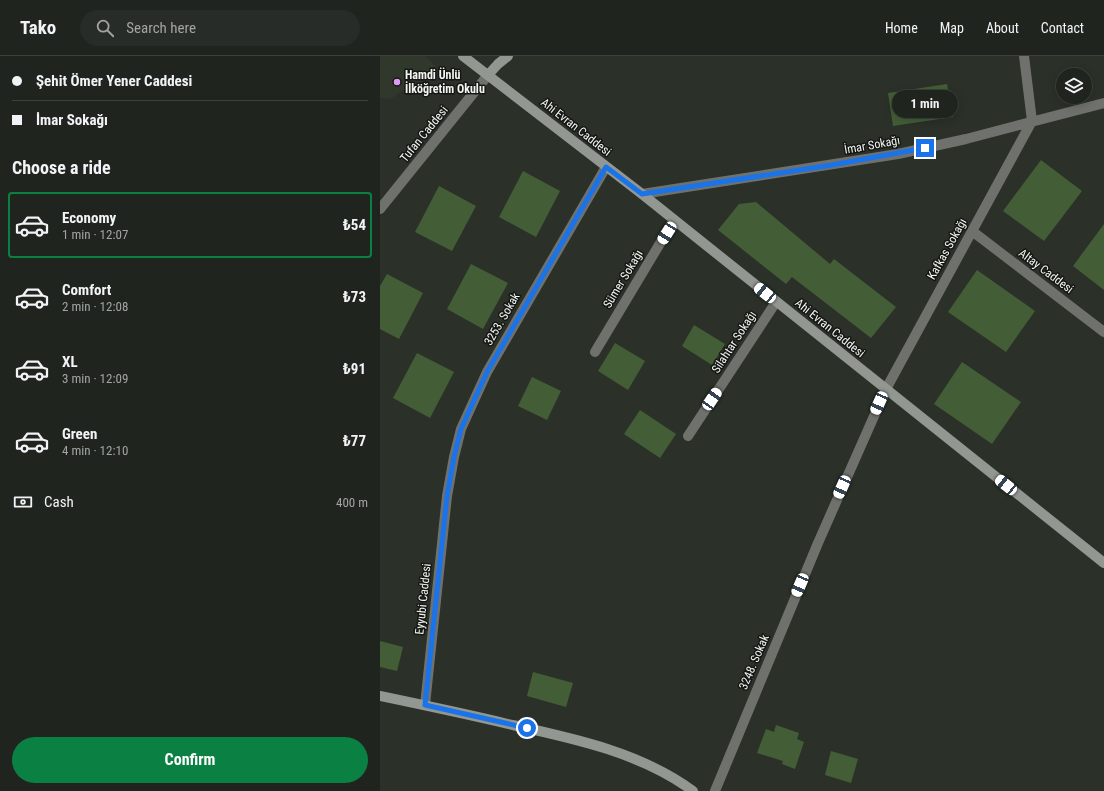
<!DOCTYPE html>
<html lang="en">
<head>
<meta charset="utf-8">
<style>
	:root { --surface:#20241f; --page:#282c28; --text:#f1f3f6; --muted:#a2a4a4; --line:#3d413d; --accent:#0b8043 }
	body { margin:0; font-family:"Roboto Condensed",sans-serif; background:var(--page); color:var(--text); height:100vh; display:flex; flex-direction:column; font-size:15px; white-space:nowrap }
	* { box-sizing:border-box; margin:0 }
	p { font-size:13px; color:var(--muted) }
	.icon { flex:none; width:22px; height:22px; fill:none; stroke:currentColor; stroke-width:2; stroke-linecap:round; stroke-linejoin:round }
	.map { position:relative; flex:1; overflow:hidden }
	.sheet { display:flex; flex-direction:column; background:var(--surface); width:380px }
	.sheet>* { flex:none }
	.guide { display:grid; align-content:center; height:88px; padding:0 12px; background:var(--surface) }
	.fabs { position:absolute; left:676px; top:12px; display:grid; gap:8px }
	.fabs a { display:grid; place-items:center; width:36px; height:36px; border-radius:50%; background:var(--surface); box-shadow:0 2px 10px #0003,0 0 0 1px var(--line); font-size:20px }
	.end { position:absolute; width:18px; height:18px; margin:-9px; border:5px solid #1a73e8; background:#fff; box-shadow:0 0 0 2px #fff }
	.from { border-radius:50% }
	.bubble { position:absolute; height:28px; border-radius:14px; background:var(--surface); box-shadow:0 2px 10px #0003,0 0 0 1px var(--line); font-size:13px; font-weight:700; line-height:28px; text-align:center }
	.car { position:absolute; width:12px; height:24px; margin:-12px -6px; border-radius:5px; box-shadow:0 0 3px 1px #0007; background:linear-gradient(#fff 24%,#345 0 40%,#fff 0 76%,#345 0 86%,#fff 0) }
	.guide b { display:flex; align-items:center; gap:14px; height:38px; font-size:15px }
	.guide b+b { border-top:1px solid var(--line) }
	.guide i { width:10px; height:10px; background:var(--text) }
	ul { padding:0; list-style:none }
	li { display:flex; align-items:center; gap:12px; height:66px; margin:0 8px 6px; padding:0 4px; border:2px solid transparent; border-radius:4px }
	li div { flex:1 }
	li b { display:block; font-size:15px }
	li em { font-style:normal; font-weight:700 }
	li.current { border-color:var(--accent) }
	li>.icon { width:36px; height:36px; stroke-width:1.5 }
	h2 { padding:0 12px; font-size:18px; line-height:48px }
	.pay { display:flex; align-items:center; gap:10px; height:44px; padding:0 12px; font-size:15px }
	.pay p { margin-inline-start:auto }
	.cta { display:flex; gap:8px; margin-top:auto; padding:8px 12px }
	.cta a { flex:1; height:46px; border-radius:24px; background:var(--accent); color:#fff; font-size:16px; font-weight:700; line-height:46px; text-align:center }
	header { display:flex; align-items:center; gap:24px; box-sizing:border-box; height:56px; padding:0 20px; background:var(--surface); border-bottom:1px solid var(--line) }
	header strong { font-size:19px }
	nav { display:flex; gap:22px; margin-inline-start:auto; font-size:14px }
	.search { width:280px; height:36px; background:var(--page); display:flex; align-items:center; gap:10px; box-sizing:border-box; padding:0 14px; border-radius:22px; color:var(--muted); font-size:15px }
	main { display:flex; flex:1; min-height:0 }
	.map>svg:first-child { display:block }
</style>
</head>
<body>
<header>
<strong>Tako</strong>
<div class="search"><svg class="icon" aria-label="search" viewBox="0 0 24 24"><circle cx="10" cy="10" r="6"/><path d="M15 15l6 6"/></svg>Search here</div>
<nav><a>Home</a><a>Map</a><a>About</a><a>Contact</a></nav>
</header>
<main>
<section class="sheet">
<div class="guide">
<b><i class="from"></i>Şehit Ömer Yener Caddesi</b>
<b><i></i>İmar Sokağı</b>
</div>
<h2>Choose a ride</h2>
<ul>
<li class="current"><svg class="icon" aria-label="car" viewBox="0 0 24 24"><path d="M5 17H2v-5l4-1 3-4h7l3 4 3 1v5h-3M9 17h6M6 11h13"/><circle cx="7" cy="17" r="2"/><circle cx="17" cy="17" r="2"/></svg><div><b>Economy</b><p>1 min · 12:07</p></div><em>₺54</em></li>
<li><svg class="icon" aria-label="car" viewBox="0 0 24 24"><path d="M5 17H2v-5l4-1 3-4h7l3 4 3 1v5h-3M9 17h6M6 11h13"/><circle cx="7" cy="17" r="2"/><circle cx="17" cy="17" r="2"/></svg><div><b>Comfort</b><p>2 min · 12:08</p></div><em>₺73</em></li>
<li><svg class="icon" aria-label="car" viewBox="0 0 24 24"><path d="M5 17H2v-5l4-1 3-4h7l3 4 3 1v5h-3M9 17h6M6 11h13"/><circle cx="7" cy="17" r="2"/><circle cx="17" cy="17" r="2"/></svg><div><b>XL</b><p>3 min · 12:09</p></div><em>₺91</em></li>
<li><svg class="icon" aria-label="car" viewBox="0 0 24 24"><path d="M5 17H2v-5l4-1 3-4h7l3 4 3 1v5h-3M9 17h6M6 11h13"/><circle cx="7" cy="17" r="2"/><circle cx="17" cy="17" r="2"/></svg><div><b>Green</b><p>4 min · 12:10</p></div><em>₺77</em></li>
</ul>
<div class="pay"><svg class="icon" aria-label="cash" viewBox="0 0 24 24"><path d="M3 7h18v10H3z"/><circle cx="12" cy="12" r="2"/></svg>Cash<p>400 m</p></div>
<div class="cta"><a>Confirm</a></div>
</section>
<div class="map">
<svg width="724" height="735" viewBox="0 0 724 735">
	<rect width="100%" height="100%" fill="#2b3029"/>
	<path fill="#2f382b" d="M0,0h45l11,10 -45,33 -11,-1z"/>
	<path fill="#435e36" d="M567,28l6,33 -60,9 -5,-33z
		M661,104l41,31 -38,50 -41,-30z
		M143,115l37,20 -24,46 -37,-20z
		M59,130l37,20 -24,45 -37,-19z
		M376,146l74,62 4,-5 62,48 -25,31 -79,-61 -6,7 -68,-54 21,-26z
		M724,168v66l-31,-24z
		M91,208l37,19 -25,46 -36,-20z
		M597,214l58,41 -29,41 -58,-40z
		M7,218l36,19 -24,46 -19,-10v-43z
		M314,269l31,19 -13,21 -30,-19z
		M235,287l30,18 -17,29 -30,-19z
		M37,297l37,19 -24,46 -37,-20z
		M582,306l59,40 -29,42 -58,-40z
		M152,321l29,14 -14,29 -29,-14z
		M260,354l36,24 -16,24 -36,-24z
		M0,585l23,6 -6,24 -17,-4z
		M153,616l40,11 -7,24 -39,-11z
		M396,669l23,8 -2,6 7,3 -9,27 -13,-5 1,-3 -26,-8 9,-24 8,3z
		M451,695l27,8 -7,24 -26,-8z"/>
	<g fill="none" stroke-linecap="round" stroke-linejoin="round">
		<path stroke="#6f716d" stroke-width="10" d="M262,138l256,-40 68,-15 138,-36
			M0,153l108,-134
			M592,175l132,101
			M215,296l79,-132
			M308,380l88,-134
			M45,649l22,-209 7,-39 7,-28 26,-57 119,-205
			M335,735l103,-248 68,-154 146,-268 -8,-65"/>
		<path stroke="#939791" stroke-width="10" d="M83,0l179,138 462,369
			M108,19l10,-11 10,-8
			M0,640c43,9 86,18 128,28 64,14 132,28 185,67"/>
	</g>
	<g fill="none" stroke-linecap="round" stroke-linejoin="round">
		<path stroke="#1a73e8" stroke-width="5" d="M147,672l-102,-23 22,-209 7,-39 7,-28 26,-57 119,-205 36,27 190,-29 93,-17"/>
	</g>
	<circle fill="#db9af6" stroke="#151714" stroke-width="1.5" cx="17" cy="26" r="4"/>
	<g text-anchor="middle" stroke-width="3" stroke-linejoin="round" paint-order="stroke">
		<g font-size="12" font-weight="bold" fill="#f2f5f0" stroke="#151714" text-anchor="start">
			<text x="25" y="23">Hamdi Ünlü<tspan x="25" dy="14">İlköğretim Okulu</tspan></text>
		</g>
		<g font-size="12" fill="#f2f5f0" stroke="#151714">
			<text transform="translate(196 71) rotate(38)" y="4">Ahi Evran Caddesi</text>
			<text transform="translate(44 78) rotate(-51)" y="4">Tufan Caddesi</text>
			<text transform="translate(492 89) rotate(-10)" y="4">İmar Sokağı</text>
			<text transform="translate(567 193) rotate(-61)" y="4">Kafkas Sokağı</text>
			<text transform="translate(666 215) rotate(37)" y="4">Altay Caddesi</text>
			<text transform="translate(243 223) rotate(-59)" y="4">Sümer Sokağı</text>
			<text transform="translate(122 263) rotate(-60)" y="4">3253. Sokak</text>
			<text transform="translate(450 272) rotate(39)" y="4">Ahi Evran Caddesi</text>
			<text transform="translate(354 286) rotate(-57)" y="4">Silahtar Sokağı</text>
			<text transform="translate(43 543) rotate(-84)" y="4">Eyyubi Caddesi</text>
			<text transform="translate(374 606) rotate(-67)" y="4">3248. Sokak</text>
		</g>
	</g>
</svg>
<div class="fabs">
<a><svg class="icon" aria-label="layers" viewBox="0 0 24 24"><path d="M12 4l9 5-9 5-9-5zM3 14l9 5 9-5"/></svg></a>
</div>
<i class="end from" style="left:147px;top:672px"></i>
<i class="end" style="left:545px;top:92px"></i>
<div class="bubble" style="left:512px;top:34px;width:66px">1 min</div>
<i class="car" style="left:287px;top:177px;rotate:212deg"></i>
<i class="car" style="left:385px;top:237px;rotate:309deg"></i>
<i class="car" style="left:332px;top:343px;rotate:34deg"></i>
<i class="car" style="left:499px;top:347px;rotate:204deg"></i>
<i class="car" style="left:626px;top:429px;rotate:309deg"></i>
<i class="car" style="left:462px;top:431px;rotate:204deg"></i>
<i class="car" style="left:420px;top:529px;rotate:203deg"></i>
</div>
</main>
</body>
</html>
